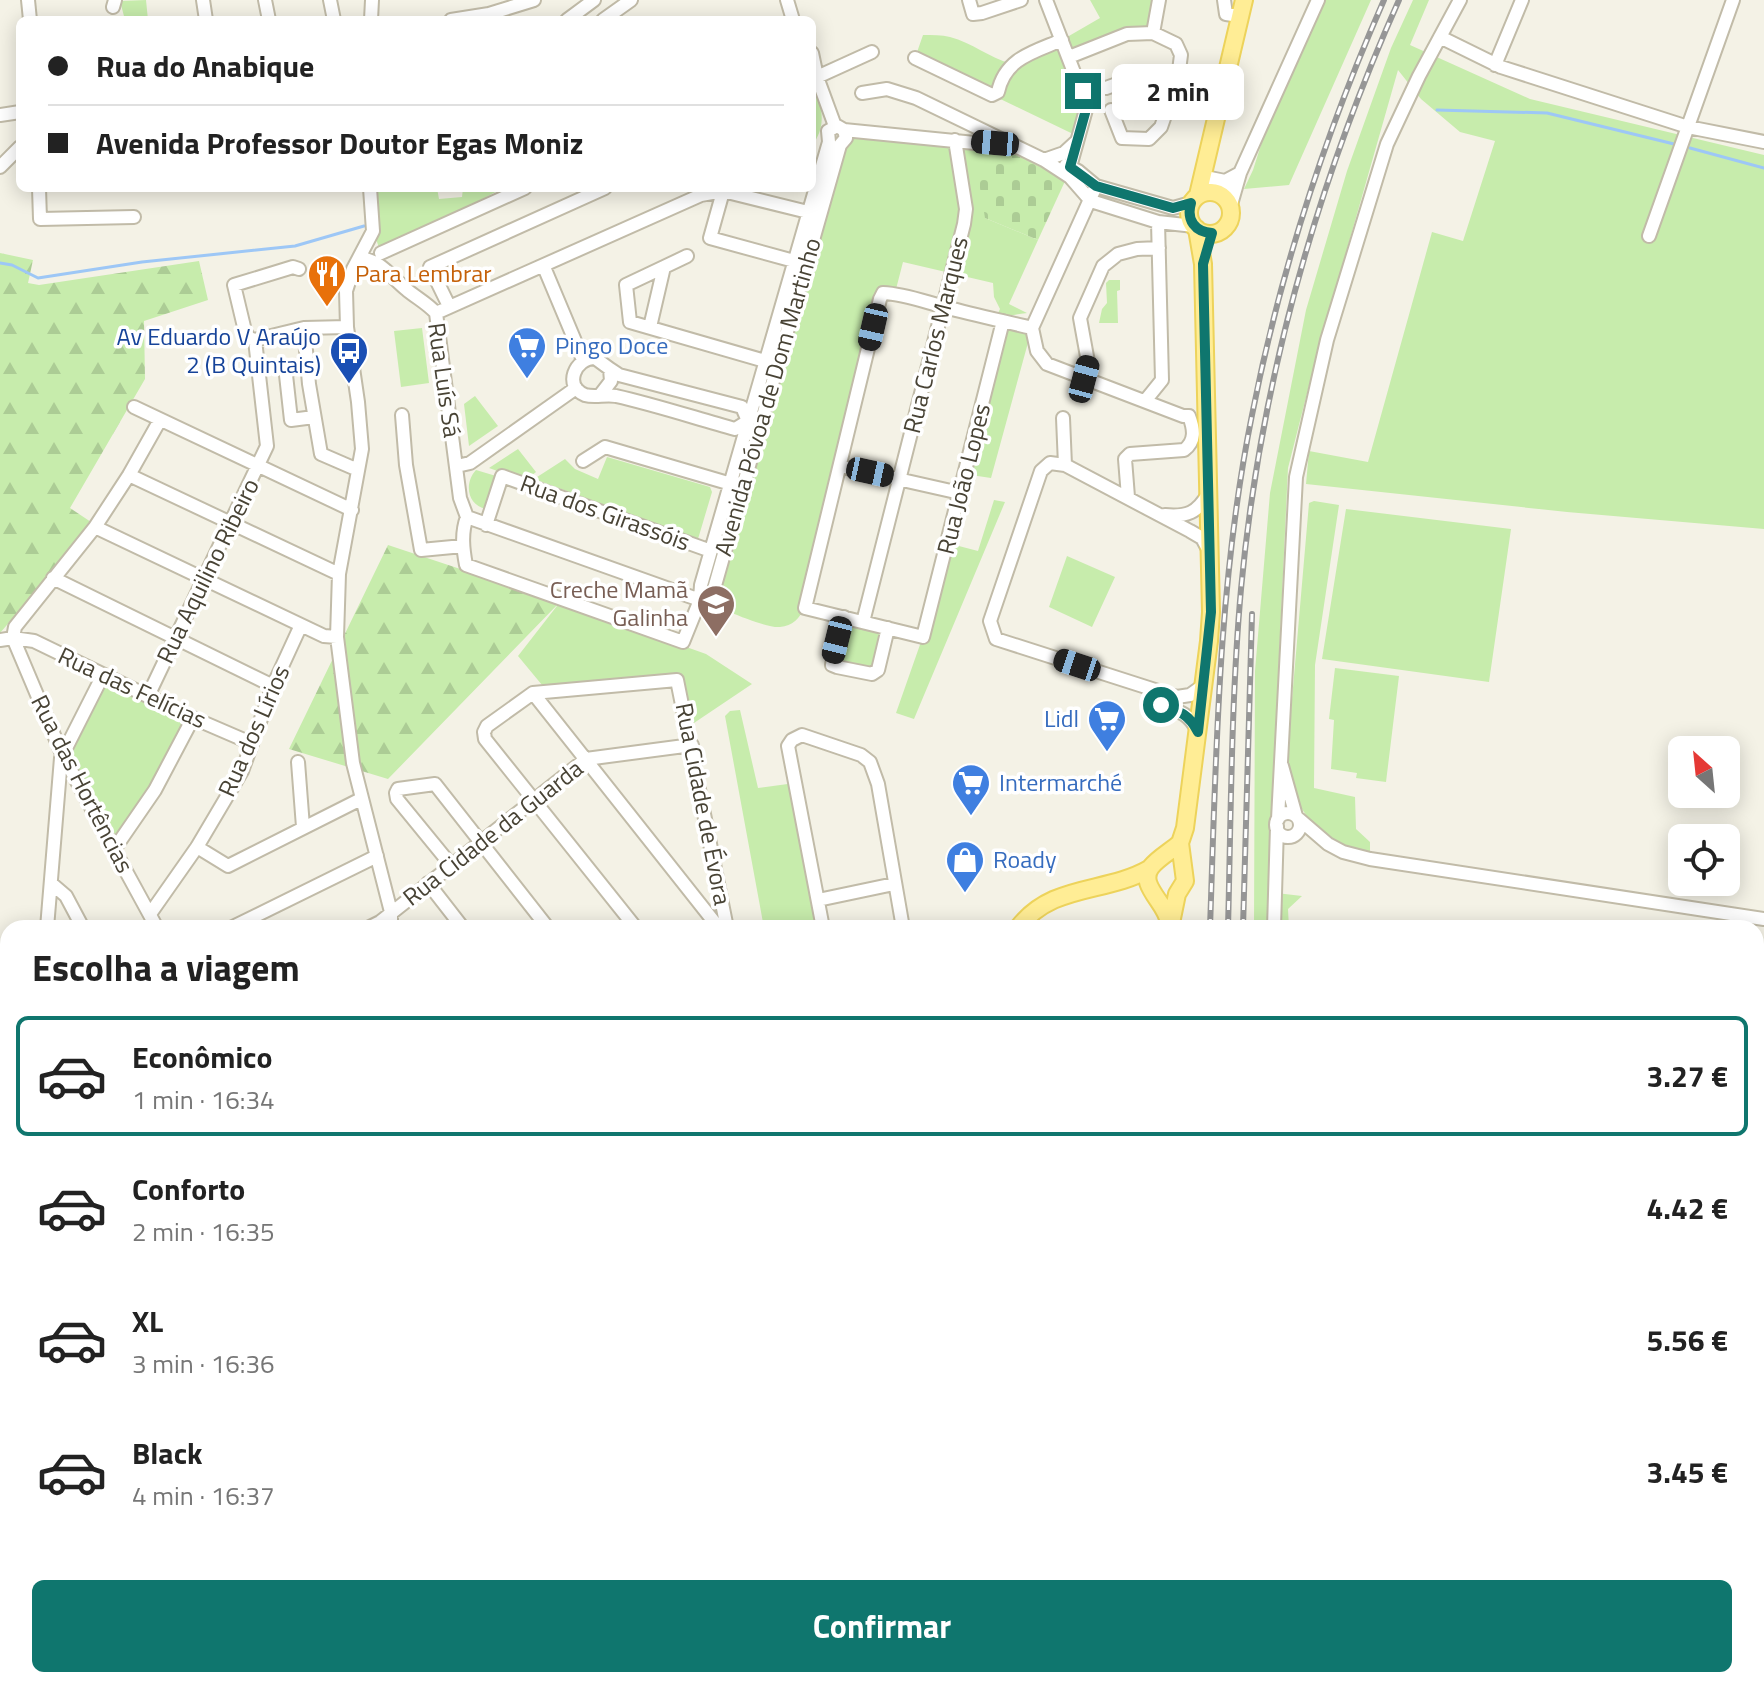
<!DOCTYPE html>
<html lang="pt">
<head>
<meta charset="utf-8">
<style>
	:root { --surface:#fff; --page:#f2f2f2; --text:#222; --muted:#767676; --line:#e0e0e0; --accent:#0f766e }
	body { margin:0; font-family:"Titillium Web",sans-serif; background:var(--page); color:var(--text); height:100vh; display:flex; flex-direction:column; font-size:30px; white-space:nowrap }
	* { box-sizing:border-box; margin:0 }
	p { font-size:26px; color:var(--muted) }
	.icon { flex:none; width:44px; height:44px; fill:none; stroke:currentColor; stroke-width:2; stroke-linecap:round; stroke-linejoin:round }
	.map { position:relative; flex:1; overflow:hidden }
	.details { position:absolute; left:0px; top:920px; width:1764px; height:768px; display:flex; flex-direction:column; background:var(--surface); border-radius:24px 24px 0 0; box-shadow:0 4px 20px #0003 }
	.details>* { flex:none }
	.top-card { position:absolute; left:16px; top:16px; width:800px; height:176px; border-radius:12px; box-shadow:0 4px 20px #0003; display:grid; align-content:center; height:176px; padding:0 32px; background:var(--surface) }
	.needle { width:52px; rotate:333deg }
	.buttons { position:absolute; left:1668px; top:736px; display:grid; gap:16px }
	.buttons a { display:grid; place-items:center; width:72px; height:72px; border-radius:12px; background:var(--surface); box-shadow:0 4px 20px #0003; font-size:40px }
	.end { position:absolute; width:36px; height:36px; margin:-18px; border:10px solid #0f766e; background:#fff; box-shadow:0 0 0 4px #fff }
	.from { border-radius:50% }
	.bubble { position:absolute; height:56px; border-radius:12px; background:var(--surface); box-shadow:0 4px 20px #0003; font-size:26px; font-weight:700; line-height:56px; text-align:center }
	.car { position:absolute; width:24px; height:48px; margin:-24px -12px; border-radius:10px; box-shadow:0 0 6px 2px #0007; background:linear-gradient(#222 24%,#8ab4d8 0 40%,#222 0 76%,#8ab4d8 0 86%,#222 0) }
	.top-card b { display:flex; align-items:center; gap:28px; height:76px; font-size:30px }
	.top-card b+b { border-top:2px solid var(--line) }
	.top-card i { width:20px; height:20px; background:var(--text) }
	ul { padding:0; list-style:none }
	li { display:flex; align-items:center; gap:24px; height:120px; margin:0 16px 12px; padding:0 16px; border:4px solid transparent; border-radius:12px }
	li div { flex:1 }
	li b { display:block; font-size:30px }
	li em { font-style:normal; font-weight:700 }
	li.on { border-color:var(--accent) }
	li>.icon { width:72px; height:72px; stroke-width:1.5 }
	h2 { padding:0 32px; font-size:36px; line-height:96px }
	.action { display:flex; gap:16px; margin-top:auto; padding:16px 32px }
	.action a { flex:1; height:92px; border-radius:12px; background:var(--accent); color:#fff; font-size:32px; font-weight:700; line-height:92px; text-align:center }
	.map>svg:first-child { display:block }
</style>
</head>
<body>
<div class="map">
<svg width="1764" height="1688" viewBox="0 0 1764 1688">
	<defs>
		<pattern id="forest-firs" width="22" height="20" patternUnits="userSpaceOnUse" patternTransform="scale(2)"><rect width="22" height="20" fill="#c7ecac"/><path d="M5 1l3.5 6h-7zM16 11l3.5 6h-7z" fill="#accc95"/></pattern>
		<pattern id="wetland-marsh" width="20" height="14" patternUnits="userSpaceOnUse" patternTransform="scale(2)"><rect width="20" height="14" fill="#c7ecac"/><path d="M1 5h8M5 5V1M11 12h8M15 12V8" fill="none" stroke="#accc95"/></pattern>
		<pattern id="cemetery-stones" width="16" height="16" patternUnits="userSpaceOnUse" patternTransform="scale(2)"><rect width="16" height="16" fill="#c7ecac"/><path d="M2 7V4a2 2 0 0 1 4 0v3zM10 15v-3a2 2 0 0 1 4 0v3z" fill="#accc95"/></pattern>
	</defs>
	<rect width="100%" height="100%" fill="#f4f2e6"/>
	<path fill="#c7ecac" d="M146,0l2,20h-23l-5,-19z
		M1090,0h63v33l-77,21 -12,-12 19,49 1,32 -13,10 -156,-75 8,-23c9,0 19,0 27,2 22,6 39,20 61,27l51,-24 38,-22z
		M1318,0h53l-82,185 -45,4 9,-19 28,-88z
		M1413,0h16l-19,45 120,54 234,56v374l-197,-17 -261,-28 3,-33 59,11 64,-230 31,9 32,-100 -35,-9 -39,-33 -23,-29 -82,288 -28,110 -20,424 34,4 -14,13 1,19h-35l1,-257 15,-178 36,-183 41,-139 44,-123z
		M812,87c12,20 14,40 0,59z
		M846,131l149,12 -10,75 53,22 -29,64 18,9c-12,1 -20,4 -32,6l5,-10 -6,-12 -1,-14 -90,-21 -8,31h-11l-79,315c-6,10 -12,18 -25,19 -14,2 -64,-21 -80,-27l14,-12z
		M370,188h67l2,11 23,-2 1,-9h40l-122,65 -8,-22z
		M1109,280h11v10l-3,1 1,32h-19l3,-14 5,-6 -1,-20z
		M1002,324l30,4 -41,150 -20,-3z
		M422,328l7,55 -28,4 -7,-56z
		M475,396l23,30 -29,20 -5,-42z
		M518,449l18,23 -11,9 -36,-13z
		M607,457l103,30 2,5 -14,47 -164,-60 31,-20 10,10 23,10z
		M476,470l20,6 -10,33c-19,-4 -22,-26 -10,-39z
		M994,500l11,2 -91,217 -18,-6 59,-168 23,6z
		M1314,501l25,4 -24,160 -1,123 41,9 1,32 14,13v10l-7,1 -25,-7 -20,-13 -22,-33 -5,-19 -4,-24 22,-254z
		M1346,509l165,20 -22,153 -167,-23z
		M1067,556l48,21 -23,50 -43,-20z
		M560,602l146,52 46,30 -64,43 -11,-47 -130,11 -29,-35z
		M844,622l36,8 -9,38 -35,-8z
		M1335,668l64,8 -13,106 -30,-4 1,-5 -26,-4 3,-49 -5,-1z
		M107,678l86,40 -73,123 -59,-83z
		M740,710l18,78 37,-5 25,145h-56l-39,-212 5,-5z
		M8,1613v67h59l7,8h-67l-7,-10v-60z
		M378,1680h37l1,5 20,-5h214l-1,8h-291z"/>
	<path fill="url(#forest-firs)" d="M0,253l33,7 -5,23 11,2 160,-24 9,39 -64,21 1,58 -75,129 24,16 -94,109z
		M388,545l172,57 -172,177 -99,-30z"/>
	<path fill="url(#wetland-marsh)" d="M1756,1640l8,3v45h-466l1,-8h457z"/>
	<path fill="url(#cemetery-stones)" d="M993,150l19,3 54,26 -28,61 -53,-22 -7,-42z"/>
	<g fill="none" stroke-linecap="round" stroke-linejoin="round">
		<path stroke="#9dc7f6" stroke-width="3" d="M1437,110l110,3 127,31
			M1690,148l74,20
			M0,263l12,2 26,13 104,-16 153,-16 69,-20
			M1756,1635l8,2"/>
		<defs>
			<path id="minor" d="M28,0l2,20
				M203,0l3,20
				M265,0l4,20
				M330,0l4,20
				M787,0l6,20
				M969,0l4,14 9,-1 39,-13
				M1046,0l41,106 -17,61 -8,4
				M1224,0l2,14 14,2
				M113,7l2,-7
				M371,20l1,-20
				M451,20l38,-6 45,-14
				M567,20l27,-20
				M603,20l28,-20
				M1153,33l6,-33
				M1440,37l61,30 187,60 76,15
				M812,53l5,24 18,49
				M1069,57l58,-23 26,-1 23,11 5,11 -3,23 -17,49 -12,12 -27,-1 -11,-28
				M915,58l77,37 6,-3c7,-34 36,-40 64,-52
				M1495,65l27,-65
				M817,77l55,-25
				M1106,88l30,-11 38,12
				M862,93l25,-4 29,9 128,62 26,17 21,24 67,21 36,4
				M0,115l20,-3
				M1044,160l20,-7 12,-11
				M1066,165l12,6 18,15 77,22 18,-5
				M0,167l20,-20
				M1210,178l15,3 15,-8
				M1096,186l-64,142 5,23 10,13 136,52h6c5,13 7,25 -5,34l-54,4 -5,5 3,38
				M39,188l1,31 94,-2
				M370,188l3,43 -20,38 -7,22 1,36 11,75 4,47 -23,125 -2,63 16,126 38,149v16
				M724,188l-14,50 84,23
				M1220,194l16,-15
				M1230,208l10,-35 78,-173
				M1649,236l84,-236
				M381,253l144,-65
				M359,258c22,2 31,18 47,31 9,8 21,14 30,24l24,185 7,19 233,83
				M544,267l39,93
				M664,267l23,-11
				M449,306l-19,-39 175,-79
				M436,313l265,-118 22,-4 93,23
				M1003,321l-80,316 -118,-29 75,-309 3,-6c22,1 42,9 62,14 29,8 58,14 87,21
				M650,327l14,-60 -38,18 4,37 142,41
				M304,328l5,56 12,70 37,16
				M255,340l-6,-2 -4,-7 -11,-46 59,-18 6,2
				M255,340l49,-12 43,-1
				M610,369l9,6 123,32 6,14
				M286,375l5,45 23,-3
				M1084,379l4,-17 -8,-44 23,-52 15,-12 19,-5 22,-1
				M601,394l10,-13 -1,-12 -15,-11c-20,0 -32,28 -10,37 10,3 20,-1 31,1 40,9 79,22 119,33l13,-8
				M1145,401l17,-21 -4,-158
				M134,407l218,103
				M402,415l4,50 15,85 42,-4
				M1063,418l2,47 125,66 12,7 7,13
				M583,461l22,-14 133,39
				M1065,465l-15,-2 -9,8 -51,150 6,18 181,58 13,-2 14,-10
				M457,466l13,-3 106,-75
				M840,466l120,27
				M129,475l210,99
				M1165,515c22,2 32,-2 43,-21
				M467,517c-6,16 -4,32 -1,48l217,77 17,-42 1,-15 128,-443 -1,-11 9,-5 7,4 171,17
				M486,525l16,-49 209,75
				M95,527l229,109 13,1
				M53,578l220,108
				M700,600l14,-11 126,-444 6,-7 -2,-8
				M844,617l-11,42 -1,6 5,2 35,7 6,-4 10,-42
				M863,622l101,-398 2,-15 -11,-69
				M13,638l49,116 95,174
				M13,638l2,-11 80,-100 34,-52 31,-55
				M0,640l13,-2 21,3 159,77 58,25
				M1157,691l4,14c17,6 28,8 36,25
				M533,693l186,235
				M148,696l119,-250 -12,-106
				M298,762l5,65
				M1282,766l14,50
				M1276 825a12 12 0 1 1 24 0a12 12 0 1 1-24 0Z
				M1278,819l18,-342 31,-137 60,-196 32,-68 41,-76
				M1299,819l29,25 15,8 27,7 394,60
				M197,847l31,19 133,-67
				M113,851l42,-61 38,-72
				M451,865l-54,-66 -1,-6 2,-4 37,-5 113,144
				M428,883l35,45
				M52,884l14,12 17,32
				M818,900l76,-16
				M150,914l47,-67 45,-76 31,-85 28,-61
				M47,928l14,-170 42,-83
				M231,928l146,-72
				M368,928l12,-6 206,-163 106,-14
				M636,928l-151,-189 -1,-7 3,-6 46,-33 144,-13 50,248
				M823,928l-35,-182 4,-6 10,-5 59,20 9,7 8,22 25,144
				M1274,928l3,-102
				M0,1312l8,-4
				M0,1367l8,-4
				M0,1398l8,-1
				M0,1479h8
				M0,1523h8
				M0,1570h8
				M843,1680l2,8
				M972,1680v8
				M818,1688l-1,-3 19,-5"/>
			<path id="major" d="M1189 213a21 21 0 1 1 42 0a21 21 0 1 1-42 0Z
				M1198,195l46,-195
				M1169,923c-2,-20 -32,-38 -18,-56 7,-9 20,-16 29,-24
				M1018,928c34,-45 87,-34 131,-59
				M1170,928l7,-34 8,-13 -5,-38 5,-15 24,-187 2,-29 -8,-348 -6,-35
				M570,1688l4,-8
				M1186,1688l1,-8"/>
		</defs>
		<use href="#minor" stroke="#c1bba8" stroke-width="16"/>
		<use href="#major" stroke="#edd35b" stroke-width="20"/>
		<use href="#minor" stroke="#fff" stroke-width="12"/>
		<use href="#major" stroke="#ffed95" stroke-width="16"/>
		<defs>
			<path id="rail" d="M1210,928c6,-171 8,-345 42,-513 28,-143 73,-281 132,-415
				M1228,928c3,-113 3,-227 13,-339 19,-204 75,-403 158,-589
				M1243,928l9,-314
				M1236,1680v8
				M1253,1680v8"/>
		</defs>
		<use href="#rail" stroke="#969696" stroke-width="6"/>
		<use href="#rail" stroke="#fff" stroke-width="3" stroke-dasharray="9" stroke-linecap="butt"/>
	</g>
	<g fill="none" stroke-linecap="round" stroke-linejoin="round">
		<path stroke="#0f766e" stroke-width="10" d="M1083,91l4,15 -17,61 26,19 77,22 18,-5c-5,17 4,29 21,30l-9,31 8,348 -13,120c-9,-18 -19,-21 -37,-27"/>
	</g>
	<defs>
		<symbol id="restaurant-pin" viewBox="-11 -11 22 30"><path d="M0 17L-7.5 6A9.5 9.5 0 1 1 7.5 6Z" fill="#e8710a" stroke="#fff"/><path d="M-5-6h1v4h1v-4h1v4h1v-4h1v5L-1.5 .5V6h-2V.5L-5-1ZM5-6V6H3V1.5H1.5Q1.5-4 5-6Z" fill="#fff"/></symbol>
		<symbol id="supermarket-pin" viewBox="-11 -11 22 30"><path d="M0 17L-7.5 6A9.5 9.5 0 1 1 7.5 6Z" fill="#3f7fe0" stroke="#fff"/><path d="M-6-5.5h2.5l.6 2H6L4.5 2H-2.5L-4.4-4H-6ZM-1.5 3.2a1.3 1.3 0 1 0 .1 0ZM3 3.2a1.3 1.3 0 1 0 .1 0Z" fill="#fff"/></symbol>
		<symbol id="bus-pin" viewBox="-11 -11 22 30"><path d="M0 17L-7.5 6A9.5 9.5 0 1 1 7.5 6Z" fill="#1a4fb4" stroke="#fff"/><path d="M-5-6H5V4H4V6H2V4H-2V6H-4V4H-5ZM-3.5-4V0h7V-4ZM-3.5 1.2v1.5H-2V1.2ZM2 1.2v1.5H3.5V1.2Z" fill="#fff"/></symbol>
		<symbol id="school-pin" viewBox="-11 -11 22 30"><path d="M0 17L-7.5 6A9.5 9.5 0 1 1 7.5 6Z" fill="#8d6e63" stroke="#fff"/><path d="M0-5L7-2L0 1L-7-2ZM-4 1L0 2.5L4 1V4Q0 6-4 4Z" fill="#fff"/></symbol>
		<symbol id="shop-pin" viewBox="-11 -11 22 30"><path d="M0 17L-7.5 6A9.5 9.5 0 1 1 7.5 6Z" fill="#3f7fe0" stroke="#fff"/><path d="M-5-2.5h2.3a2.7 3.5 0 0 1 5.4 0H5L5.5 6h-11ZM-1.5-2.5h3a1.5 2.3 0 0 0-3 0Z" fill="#fff"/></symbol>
	</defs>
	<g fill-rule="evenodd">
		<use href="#restaurant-pin" x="305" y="252" width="44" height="60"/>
		<use href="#supermarket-pin" x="505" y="324" width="44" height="60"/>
		<use href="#bus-pin" x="327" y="329" width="44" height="60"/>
		<use href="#school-pin" x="694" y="582" width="44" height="60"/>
		<use href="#supermarket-pin" x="1085" y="697" width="44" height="60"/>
		<use href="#supermarket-pin" x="949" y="761" width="44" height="60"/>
		<use href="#shop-pin" x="943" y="838" width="44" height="60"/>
	</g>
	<g text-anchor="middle" stroke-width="7" stroke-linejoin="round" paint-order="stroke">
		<g font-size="24" fill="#c56008" stroke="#fff" text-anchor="start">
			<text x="355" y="282">Para Lembrar</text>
		</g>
		<g font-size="24" fill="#484335" stroke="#fff">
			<text transform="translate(936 335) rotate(-76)" y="8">Rua Carlos Marques</text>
			<text transform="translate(444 380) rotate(82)" y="8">Rua Luís Sá</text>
			<text transform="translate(768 397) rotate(-74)" y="8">Avenida Póvoa de Dom Martinho</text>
			<text transform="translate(964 479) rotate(-76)" y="8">Rua João Lopes</text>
			<text transform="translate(605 513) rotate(20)" y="8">Rua dos Girassóis</text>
			<text transform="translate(208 571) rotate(-64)" y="8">Rua Aquilino Ribeiro</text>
			<text transform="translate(132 688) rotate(25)" y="8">Rua das Felícias</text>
			<text transform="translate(254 731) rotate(-66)" y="8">Rua dos Lírios</text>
			<text transform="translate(82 784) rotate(63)" y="8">Rua das Hortências</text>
			<text transform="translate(703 804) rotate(79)" y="8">Rua Cidade de Évora</text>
			<text transform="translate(493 833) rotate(-38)" y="8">Rua Cidade da Guarda</text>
		</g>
		<g font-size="24" fill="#164399" stroke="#fff" text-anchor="end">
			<text x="321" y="345">Av Eduardo V Araújo<tspan x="321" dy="28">2 (B Quintais)</tspan></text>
		</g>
		<g font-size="24" fill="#366cbe" stroke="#fff" text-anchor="start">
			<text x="555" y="354">Pingo Doce</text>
			<text x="1079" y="727" text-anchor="end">Lidl</text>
			<text x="999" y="791">Intermarché</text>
			<text x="993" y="868">Roady</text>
		</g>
		<g font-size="24" fill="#785e54" stroke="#fff" text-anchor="end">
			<text x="688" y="598">Creche Mamã<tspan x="688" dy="28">Galinha</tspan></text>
		</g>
	</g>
</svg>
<div class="buttons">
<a><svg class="needle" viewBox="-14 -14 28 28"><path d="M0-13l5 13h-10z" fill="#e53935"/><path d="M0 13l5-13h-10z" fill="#767676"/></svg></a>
<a><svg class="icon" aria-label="locate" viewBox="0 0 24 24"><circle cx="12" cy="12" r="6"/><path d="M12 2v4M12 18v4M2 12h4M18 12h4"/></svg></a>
</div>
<i class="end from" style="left:1161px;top:705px"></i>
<i class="end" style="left:1083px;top:91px"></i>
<div class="bubble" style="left:1112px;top:64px;width:132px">2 min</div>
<i class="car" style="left:995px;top:143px;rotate:275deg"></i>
<i class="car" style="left:873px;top:327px;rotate:193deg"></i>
<i class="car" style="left:1084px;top:379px;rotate:15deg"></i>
<i class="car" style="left:870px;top:472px;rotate:102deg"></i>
<i class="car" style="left:837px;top:640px;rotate:194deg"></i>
<i class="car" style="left:1077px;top:665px;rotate:288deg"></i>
<div class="top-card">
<b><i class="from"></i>Rua do Anabique</b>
<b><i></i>Avenida Professor Doutor Egas Moniz</b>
</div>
<section class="details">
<h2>Escolha a viagem</h2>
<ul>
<li class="on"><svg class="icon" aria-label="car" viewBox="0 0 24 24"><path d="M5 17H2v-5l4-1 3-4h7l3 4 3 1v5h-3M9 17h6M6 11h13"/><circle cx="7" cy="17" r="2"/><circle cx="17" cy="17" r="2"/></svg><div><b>Econômico</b><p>1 min · 16:34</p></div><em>3.27 €</em></li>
<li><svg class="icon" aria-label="car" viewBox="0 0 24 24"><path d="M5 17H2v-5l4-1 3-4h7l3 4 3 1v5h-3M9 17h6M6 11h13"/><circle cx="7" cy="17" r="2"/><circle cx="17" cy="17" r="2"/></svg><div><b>Conforto</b><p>2 min · 16:35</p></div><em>4.42 €</em></li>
<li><svg class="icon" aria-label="car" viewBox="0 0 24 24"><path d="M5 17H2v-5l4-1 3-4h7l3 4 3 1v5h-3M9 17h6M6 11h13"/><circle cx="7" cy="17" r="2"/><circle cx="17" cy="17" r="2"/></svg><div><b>XL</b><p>3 min · 16:36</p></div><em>5.56 €</em></li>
<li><svg class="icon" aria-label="car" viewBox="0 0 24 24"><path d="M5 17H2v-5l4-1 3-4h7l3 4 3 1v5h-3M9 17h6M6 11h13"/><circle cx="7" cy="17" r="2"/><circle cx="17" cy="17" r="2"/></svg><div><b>Black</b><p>4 min · 16:37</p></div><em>3.45 €</em></li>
</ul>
<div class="action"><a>Confirmar</a></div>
</section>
</div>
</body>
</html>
